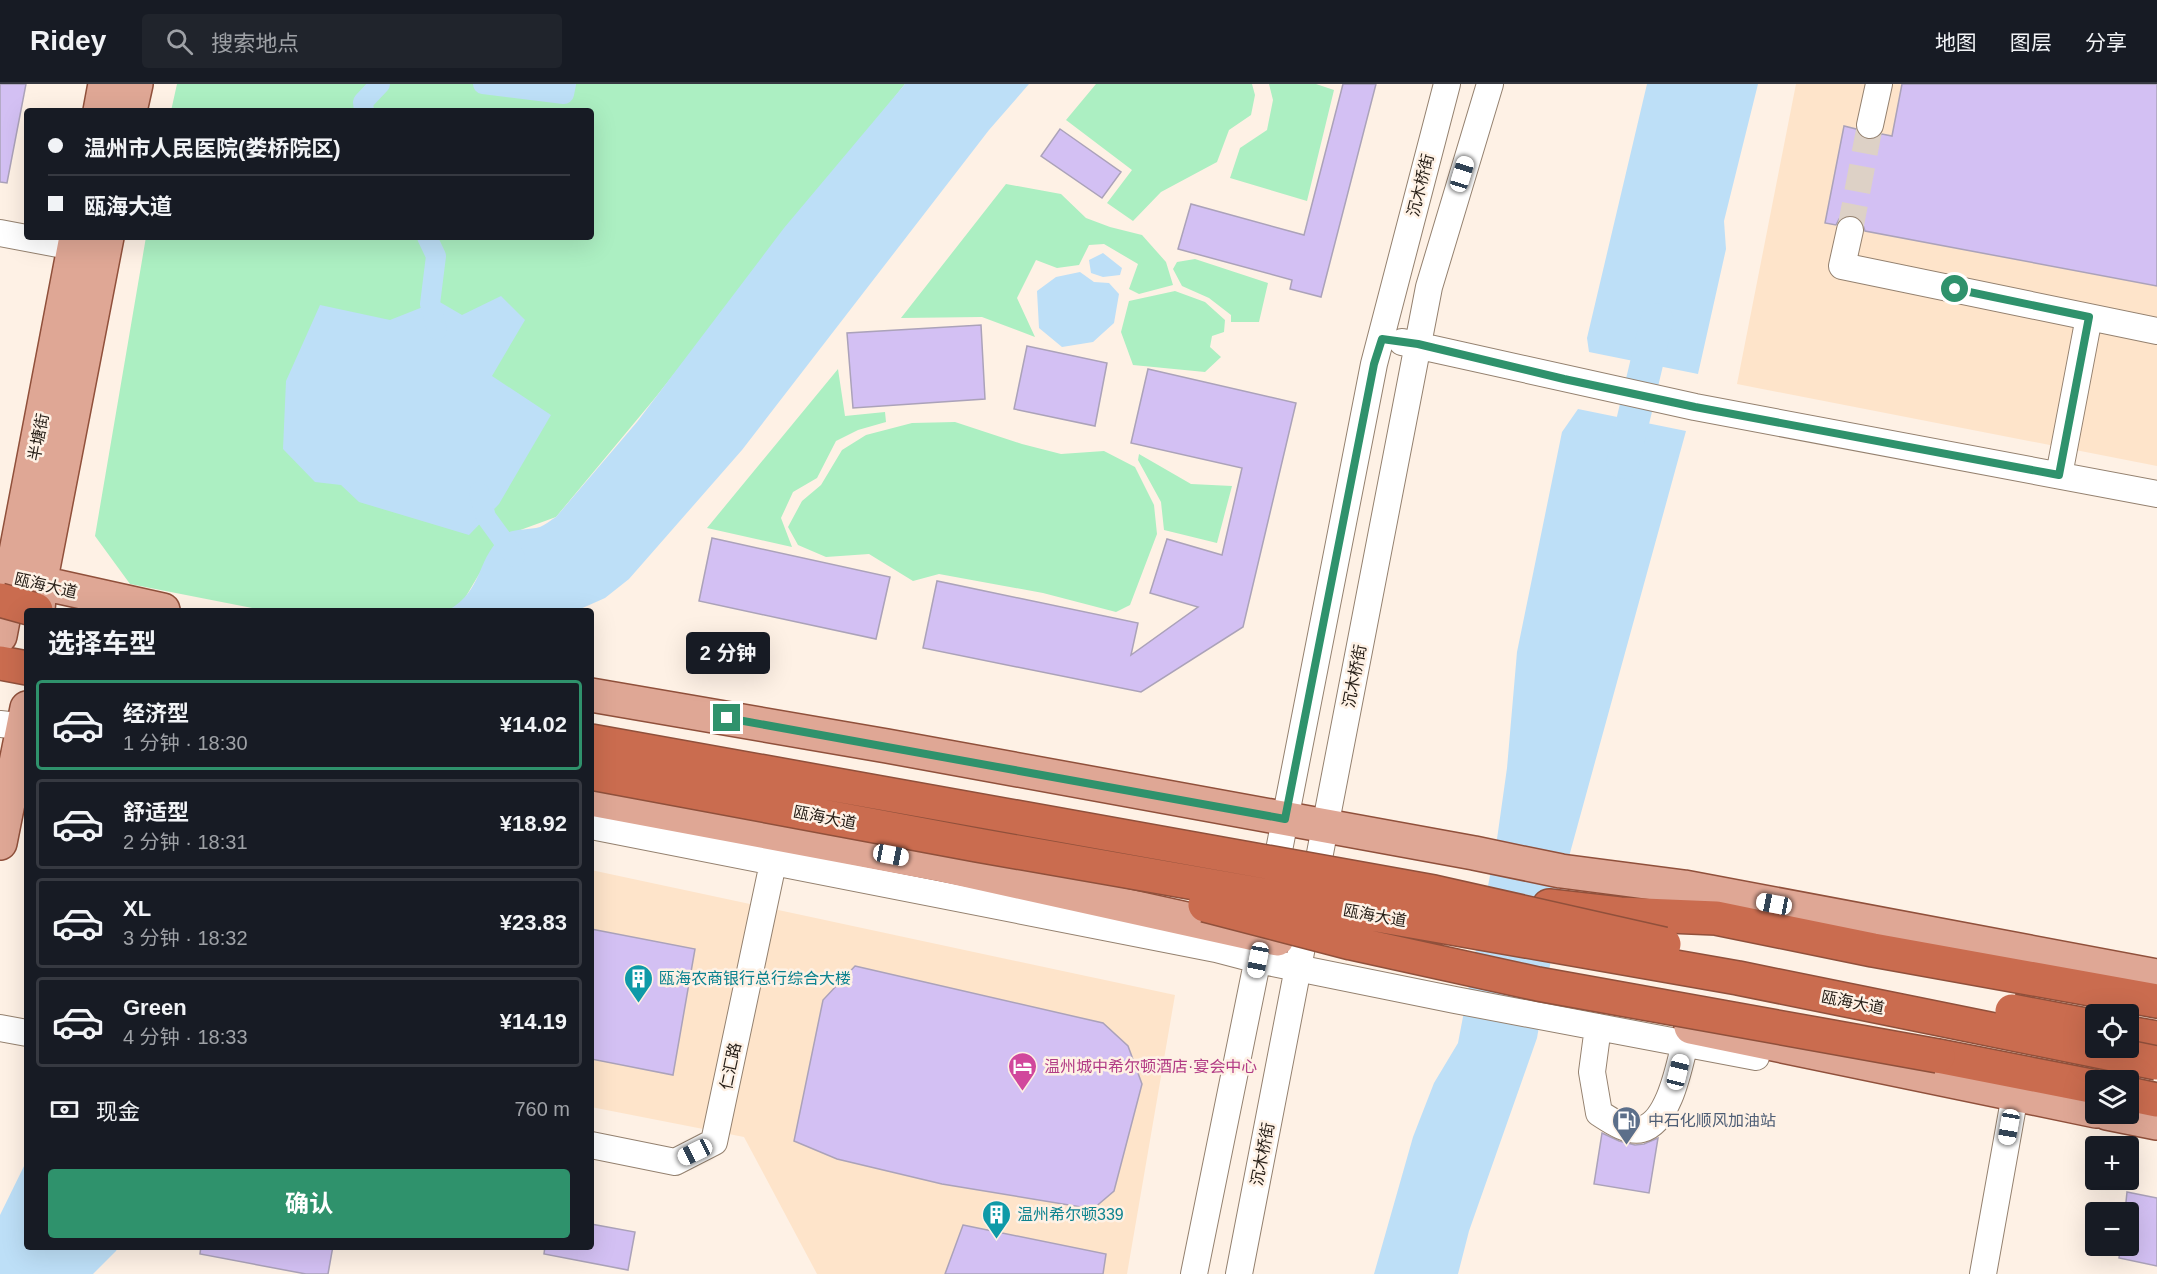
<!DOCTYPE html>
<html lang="zh">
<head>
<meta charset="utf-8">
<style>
	:root { --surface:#171b24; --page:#20242c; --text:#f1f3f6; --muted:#9ea1a6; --line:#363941; --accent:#2f926c }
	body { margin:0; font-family:Arial,"Noto Sans SC",sans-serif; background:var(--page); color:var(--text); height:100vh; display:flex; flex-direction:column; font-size:22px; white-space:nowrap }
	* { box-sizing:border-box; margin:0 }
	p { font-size:20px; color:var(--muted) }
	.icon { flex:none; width:33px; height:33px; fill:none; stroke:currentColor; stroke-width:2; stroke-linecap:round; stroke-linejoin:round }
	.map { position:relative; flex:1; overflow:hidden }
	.side { position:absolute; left:24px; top:524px; width:570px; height:642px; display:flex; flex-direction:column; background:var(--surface); border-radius:6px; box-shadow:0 6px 24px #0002 }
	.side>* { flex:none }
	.top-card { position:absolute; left:24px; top:24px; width:570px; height:132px; border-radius:6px; box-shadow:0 6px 24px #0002; display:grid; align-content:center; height:132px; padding:0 24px; background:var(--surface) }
	.fabs { position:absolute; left:2085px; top:920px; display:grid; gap:12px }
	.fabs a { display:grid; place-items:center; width:54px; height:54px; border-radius:6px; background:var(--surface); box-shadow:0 6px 24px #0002; font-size:30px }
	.end { position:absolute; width:27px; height:27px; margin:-14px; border:8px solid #2f926c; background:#fff; box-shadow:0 0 0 3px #fff }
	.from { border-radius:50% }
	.bubble { position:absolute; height:42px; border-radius:6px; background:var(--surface); box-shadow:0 6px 24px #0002; font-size:20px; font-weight:700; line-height:42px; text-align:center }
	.car { position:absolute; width:18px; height:36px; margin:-18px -9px; border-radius:8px; box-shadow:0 0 4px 2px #0007; background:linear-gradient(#fff 24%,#345 0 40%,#fff 0 76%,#345 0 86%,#fff 0) }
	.top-card b { display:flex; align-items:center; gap:21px; height:57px; font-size:22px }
	.top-card b+b { border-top:2px solid var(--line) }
	.top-card i { width:15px; height:15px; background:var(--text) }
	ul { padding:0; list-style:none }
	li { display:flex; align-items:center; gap:18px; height:90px; margin:0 12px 9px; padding:0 12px; border:3px solid var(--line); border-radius:6px }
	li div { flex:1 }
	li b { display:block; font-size:22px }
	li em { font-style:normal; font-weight:700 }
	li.current { border-color:var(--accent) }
	li>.icon { width:54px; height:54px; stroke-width:1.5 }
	h2 { padding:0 24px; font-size:27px; line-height:72px }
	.pay { display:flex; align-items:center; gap:15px; height:66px; padding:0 24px; font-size:22px }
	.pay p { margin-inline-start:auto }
	.primary-button { display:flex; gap:12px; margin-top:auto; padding:12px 24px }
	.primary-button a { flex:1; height:69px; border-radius:6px; background:var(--accent); color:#fff; font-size:24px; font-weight:700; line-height:69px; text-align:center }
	header { display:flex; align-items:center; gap:36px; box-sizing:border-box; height:84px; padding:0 30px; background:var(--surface); border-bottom:2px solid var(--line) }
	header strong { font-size:28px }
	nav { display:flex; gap:33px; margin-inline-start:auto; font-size:21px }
	.search { width:420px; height:54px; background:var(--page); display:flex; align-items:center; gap:15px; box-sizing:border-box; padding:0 21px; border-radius:6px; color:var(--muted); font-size:22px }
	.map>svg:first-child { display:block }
</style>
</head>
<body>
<header>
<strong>Ridey</strong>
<div class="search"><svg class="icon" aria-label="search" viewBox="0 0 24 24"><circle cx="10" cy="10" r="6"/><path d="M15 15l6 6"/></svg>搜索地点</div>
<nav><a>地图</a><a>图层</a><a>分享</a></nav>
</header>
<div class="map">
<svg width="2157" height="1190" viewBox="0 0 2157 1190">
	<rect width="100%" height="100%" fill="#fef1e5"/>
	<path fill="#fee4ca" d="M1796,0h361v382l-420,-82z
		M591,786l584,125 -48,279h-310l-73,-137 -153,-30z"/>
	<path fill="#acefc2" d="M177,0h728l-250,314 -99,119 -55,20 -39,66 -13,7h-186l-133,-26 -35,-48 51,-299h445v-126h-420z
		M1096,0h156l3,11 -4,20 -22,15 -12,32 -56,30 -28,29 -26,-18 25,-33 -66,-50z
		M1269,0h47l18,6 -27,111 -77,-23 10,-30 27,-18 6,-30z
		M1006,100l55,10 25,24 24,9 32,8 24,27 7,23 -34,9 -10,-5 9,-25 -34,-20 -15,1 -10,20 -22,3 -21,-8 -19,38 18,39 -53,-20 -81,1z
		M1195,175l73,24 -9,39h-28v-7l-22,-17 -27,-12 -9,-17 4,-7z
		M1175,207l30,11 20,18 -1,12 -12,4 -2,11 11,10 -16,15 -72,-7 -12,-33 8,-31z
		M838,285l7,47 40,-4 1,10 -28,8 -22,11 -19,37 -24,14 -12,26 11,29 -85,-19z
		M955,338l67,22 39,10 43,-3 31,16 19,38 3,29 -27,71 -14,7 -73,-19 -104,-19 -26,7 -44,-27 -43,3 -28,-12 -10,-18 14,-26 19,-16 21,-35 24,-15 46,-12z
		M1139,370l52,30 41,2 -15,57 -53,-13 -3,-28 -23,-42z"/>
	<path fill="#bddff7" d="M905,0h124l-40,46 -247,320 -113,129 -24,19 -27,12h-129c34,-21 27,-47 51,-72 11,-11 26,-7 40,-11 5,-2 11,-7 16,-10l81,-95 147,-194z
		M1647,0h111l-34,137 2,28 -28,125 -109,-22 -2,-14z
		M1103,169l19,15 -2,7 -17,2 -12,-4 -2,-13z
		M1080,188l14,10 15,1 10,11 -5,29 -21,19 -31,5 -23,-19 -2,-37 19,-14z
		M501,212l24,24 -33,56 59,39 -52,89 -30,31 -110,-33 -18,-17 -26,-3 -32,-33 3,-68 34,-76 70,15 48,-19 24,14z
		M1578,325l108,22 -116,422 -33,185 -68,193 -11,43h-84l39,-137 21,-54 24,-40 39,-204 10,-71 10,-116 45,-220z
		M27,1076v86l91,1 -2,4 -23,23h-93v-59z"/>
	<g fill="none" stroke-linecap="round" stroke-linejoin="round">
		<path stroke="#bddff7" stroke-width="20" d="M483,0l81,10 2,-10
			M364,27l-1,-9 17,-18
			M427,153l9,19 -6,48 7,26
			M479,408l7,25 29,40"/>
		<path stroke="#bddff7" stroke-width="33" d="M1623,378l34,-142"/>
	</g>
	<path fill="#d3c0f3" stroke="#aba2b9" stroke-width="1.5" d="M0,0h26l-19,99 -7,-1z
		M1343,0h33l-55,213 -31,-8 2,-9 -114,-31 13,-45 113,31z
		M1902,0h255v202l-292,-55 -4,-12 -8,-4 -8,1 -6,3 -3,6 -11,-2 19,-97 12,3 4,7 7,4 8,-1 7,-5 10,2z
		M1060,45l61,43 -19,26 -61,-42z
		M981,241l4,74 -132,9 -6,-75z
		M1027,262l80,17 -12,63 -81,-17z
		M1148,285l148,34 -53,224 -102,65 -218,-44 14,-67 201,42 -7,32 67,-48 -48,-14 17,-54 55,16 20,-87 -111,-25z
		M712,454l178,39 -14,62 -177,-38z
		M591,845l104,20 -22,126 -82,-16z
		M855,882l248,57 25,23 14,38 -28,107 -21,18 -151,-25 -105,-25 -43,-18 29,-141z
		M1602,1049l17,8 16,4 9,-1 14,-6 -9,55 -55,-9z
		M2127,1108l30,6v68l-38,-8 2,-13h7v-33h-3z
		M591,1140l44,8 -7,38 -84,-16 1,-8h46z
		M963,1141l143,29 -3,20h-158z
		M201,1162h132l-5,28h-22l-106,-20z"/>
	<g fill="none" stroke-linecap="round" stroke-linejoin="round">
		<path stroke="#ddd1c6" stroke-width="26" stroke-dasharray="26 13" stroke-linecap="butt" d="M1850,146l20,-105"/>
		<defs>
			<path id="minor" d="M1870,41l9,-41
				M1850,146l-8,36 315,65
				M0,149l74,14
				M1402,258l293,65 462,87
				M2059,391l30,-158
				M0,640l27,3
				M591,742l625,123 42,11 197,40 301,57
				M1273,797l101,-517 73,-280
				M1598,943l-6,45 7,41c11,7 29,20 43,16 27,-7 37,-62 43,-86
				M0,944l27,5
				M591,1061l84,17 39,-20 59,-279
				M1194,1190l67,-331
				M1239,1190l190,-987 61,-203
				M1983,1190l30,-168"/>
			<path id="major" d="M100,27l5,-27
				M130,27l6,-27
				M19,494l144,32
				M38,526l2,-26 67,-347
				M0,552l76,-399
				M591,611l296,51 587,107 87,18 123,16 473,89
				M591,715l346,65 340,75
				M0,759l27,-135
				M1691,943l405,84
				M2107,1029l50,10"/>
			<path id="highway" d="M0,579l27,5
				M1549,822l71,8 96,4 157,32 284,51
				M2128,949l29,5
				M1938,972l158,31
				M2128,1010l29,6"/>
		</defs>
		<use href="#minor" stroke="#94816f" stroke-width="28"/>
		<use href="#major" stroke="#90503b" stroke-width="36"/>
		<use href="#highway" stroke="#90503b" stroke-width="36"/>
		<use href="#minor" stroke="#fff" stroke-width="26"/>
		<use href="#major" stroke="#dfa795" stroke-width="33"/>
		<use href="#highway" stroke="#ca6c4f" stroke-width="33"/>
		<defs>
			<path id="highway-bridge" d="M0,516l36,10
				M591,657l843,151 230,52
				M591,689l386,72 761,133 419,85
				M1205,821l146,38 187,41 400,72
				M2012,927l84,16"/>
		</defs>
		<use href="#highway-bridge" stroke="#90503b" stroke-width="36" stroke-linecap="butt"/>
		<use href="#highway-bridge" stroke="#ca6c4f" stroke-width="33"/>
	</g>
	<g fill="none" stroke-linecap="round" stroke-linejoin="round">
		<path stroke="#2f926c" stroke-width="8" d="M727,634l558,101 89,-455 8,-25 36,5 146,35 131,28 364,68 30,-158 -134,-28"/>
	</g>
	<defs>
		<symbol id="building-pin" viewBox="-11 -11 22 30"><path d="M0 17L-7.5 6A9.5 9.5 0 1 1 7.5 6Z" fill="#0f9aa8" stroke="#fef1e5"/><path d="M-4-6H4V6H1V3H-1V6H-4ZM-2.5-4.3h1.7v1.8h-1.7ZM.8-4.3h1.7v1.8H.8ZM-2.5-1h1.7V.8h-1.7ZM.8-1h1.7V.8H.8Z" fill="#fff"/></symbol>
		<symbol id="hotel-pin" viewBox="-11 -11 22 30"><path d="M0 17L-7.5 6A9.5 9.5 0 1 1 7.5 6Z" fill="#d1479c" stroke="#fef1e5"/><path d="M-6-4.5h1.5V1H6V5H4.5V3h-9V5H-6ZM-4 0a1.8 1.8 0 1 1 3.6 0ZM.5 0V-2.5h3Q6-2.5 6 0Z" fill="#fff"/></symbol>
		<symbol id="fuel-pin" viewBox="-11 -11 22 30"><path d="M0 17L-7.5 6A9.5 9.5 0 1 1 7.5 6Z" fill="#5c6f8a" stroke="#fef1e5"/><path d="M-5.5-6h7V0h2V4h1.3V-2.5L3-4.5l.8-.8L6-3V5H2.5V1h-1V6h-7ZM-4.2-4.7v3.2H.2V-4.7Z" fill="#fff"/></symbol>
	</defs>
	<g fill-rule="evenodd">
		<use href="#building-pin" x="622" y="878" width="33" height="45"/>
		<use href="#hotel-pin" x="1006" y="966" width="33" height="45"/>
		<use href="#fuel-pin" x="1610" y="1020" width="33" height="45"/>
		<use href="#building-pin" x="980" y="1114" width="33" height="45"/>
	</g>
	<g text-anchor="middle" stroke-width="5" stroke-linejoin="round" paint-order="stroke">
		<g font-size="16" fill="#251d16" stroke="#fef1e5">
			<text transform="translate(1420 101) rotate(-76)" y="6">沉木桥街</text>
			<text transform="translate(38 353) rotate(-79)" y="6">半塘街</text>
			<text transform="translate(46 501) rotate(13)" y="6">瓯海大道</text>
			<text transform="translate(1354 592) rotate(-79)" y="6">沉木桥街</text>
			<text transform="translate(825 733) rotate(11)" y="6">瓯海大道</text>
			<text transform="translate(1375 831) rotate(10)" y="6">瓯海大道</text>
			<text transform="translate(1853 918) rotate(11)" y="6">瓯海大道</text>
			<text transform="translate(730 982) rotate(-78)" y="6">仁汇路</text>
			<text transform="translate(1262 1070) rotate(-79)" y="6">沉木桥街</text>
		</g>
		<g font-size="16" fill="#0d838f" stroke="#fef1e5" text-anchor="start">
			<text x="659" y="900">瓯海农商银行总行综合大楼</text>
			<text x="1017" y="1136">温州希尔顿339</text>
		</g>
		<g font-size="16" fill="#b23c85" stroke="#fef1e5" text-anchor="start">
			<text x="1044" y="988">温州城中希尔顿酒店·宴会中心</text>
		</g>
		<g font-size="16" fill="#4e5e75" stroke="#fef1e5" text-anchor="start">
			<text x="1648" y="1042">中石化顺风加油站</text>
		</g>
	</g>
</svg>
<div class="fabs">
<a><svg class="icon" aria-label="locate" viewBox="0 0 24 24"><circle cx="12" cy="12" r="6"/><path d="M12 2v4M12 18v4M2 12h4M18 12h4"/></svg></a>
<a><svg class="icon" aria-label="layers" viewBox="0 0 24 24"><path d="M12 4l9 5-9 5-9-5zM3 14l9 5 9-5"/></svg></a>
<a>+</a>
<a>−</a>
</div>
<i class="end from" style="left:1955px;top:205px"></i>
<i class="end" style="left:727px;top:634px"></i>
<div class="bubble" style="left:686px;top:548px;width:84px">2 分钟</div>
<i class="car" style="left:1462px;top:90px;rotate:17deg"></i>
<i class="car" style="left:891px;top:771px;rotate:101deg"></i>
<i class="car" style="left:1774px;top:820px;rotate:281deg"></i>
<i class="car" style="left:1258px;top:876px;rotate:191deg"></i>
<i class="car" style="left:1678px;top:988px;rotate:14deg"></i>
<i class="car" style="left:2009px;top:1043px;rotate:190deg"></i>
<i class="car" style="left:695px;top:1068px;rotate:244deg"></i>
<div class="top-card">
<b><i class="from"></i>温州市人民医院(娄桥院区)</b>
<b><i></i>瓯海大道</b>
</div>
<section class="side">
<h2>选择车型</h2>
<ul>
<li class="current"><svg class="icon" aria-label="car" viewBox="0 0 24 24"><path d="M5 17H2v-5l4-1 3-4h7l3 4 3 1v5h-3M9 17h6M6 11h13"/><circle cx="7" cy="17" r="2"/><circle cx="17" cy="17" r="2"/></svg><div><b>经济型</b><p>1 分钟 · 18:30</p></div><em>¥14.02</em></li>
<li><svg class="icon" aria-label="car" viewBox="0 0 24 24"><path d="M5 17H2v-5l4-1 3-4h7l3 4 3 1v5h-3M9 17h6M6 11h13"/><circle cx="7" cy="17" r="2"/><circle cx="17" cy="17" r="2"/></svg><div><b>舒适型</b><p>2 分钟 · 18:31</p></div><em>¥18.92</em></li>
<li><svg class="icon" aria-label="car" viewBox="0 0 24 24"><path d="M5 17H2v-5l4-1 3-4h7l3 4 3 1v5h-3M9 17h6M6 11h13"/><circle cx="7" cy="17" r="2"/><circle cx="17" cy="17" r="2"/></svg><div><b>XL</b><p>3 分钟 · 18:32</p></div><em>¥23.83</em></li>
<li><svg class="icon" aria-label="car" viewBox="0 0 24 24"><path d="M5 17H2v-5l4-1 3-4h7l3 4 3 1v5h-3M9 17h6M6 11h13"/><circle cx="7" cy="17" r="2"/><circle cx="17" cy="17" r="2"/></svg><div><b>Green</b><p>4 分钟 · 18:33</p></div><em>¥14.19</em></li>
</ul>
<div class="pay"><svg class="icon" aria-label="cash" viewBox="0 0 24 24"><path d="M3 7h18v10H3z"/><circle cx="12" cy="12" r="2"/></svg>现金<p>760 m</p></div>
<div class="primary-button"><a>确认</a></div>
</section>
</div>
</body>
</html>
